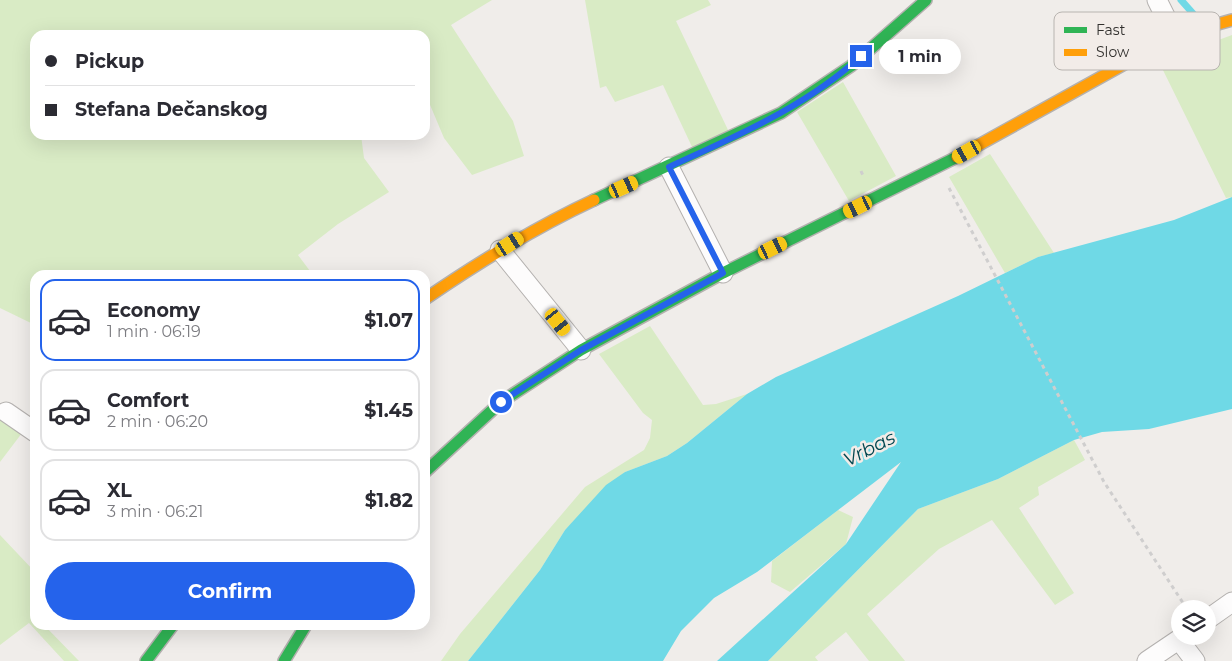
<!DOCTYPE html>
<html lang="en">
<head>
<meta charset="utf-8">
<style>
	:root { --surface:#fff; --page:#f2f2f3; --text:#2b2b33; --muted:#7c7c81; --line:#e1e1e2; --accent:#2563eb }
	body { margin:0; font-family:Montserrat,sans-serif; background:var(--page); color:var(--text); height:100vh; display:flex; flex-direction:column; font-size:19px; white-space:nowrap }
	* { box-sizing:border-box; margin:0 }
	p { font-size:16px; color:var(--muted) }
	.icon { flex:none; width:28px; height:28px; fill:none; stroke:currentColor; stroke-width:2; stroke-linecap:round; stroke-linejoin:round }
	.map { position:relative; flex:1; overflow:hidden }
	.details { position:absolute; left:30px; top:270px; width:400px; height:360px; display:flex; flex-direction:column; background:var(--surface); border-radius:15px; box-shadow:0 5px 20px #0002 }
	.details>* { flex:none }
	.banner { position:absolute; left:30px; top:30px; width:400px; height:110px; border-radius:15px; box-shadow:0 5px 20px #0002; display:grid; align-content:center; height:110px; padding:0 15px; background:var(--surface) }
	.buttons { position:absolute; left:1171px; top:600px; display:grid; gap:10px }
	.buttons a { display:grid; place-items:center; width:45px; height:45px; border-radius:50%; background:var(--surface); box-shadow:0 5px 20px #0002; font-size:25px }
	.end { position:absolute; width:22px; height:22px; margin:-11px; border:6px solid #2563eb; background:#fff; box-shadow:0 0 0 2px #fff }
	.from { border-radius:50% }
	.bubble { position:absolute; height:35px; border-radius:18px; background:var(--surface); box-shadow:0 5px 20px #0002; font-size:16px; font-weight:700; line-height:35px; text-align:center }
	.car { position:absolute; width:15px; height:30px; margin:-15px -8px; border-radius:6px; box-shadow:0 0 4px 1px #0007; background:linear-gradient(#f5c518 24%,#345 0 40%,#f5c518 0 76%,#345 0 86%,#f5c518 0) }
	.banner b { display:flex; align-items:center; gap:18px; height:48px; font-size:19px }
	.banner b+b { border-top:1px solid var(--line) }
	.banner i { width:12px; height:12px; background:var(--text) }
	ul { padding:9px 0 0; list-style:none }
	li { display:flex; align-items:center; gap:15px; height:82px; margin:0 10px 8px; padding:0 5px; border:2px solid var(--line); border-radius:15px }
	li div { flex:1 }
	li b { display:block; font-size:19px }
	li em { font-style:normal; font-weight:700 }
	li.current { border-color:var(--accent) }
	li>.icon { width:45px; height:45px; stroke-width:1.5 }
	.button { display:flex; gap:10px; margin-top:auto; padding:10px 15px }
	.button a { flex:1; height:58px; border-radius:30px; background:var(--accent); color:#fff; font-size:20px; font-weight:700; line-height:58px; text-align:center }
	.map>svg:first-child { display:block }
</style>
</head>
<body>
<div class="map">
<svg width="1232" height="661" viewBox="0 0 1232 661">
	<rect width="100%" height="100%" fill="#f0edea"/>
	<path fill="#d9ebc5" d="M0,0h492l-41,25 62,96 11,35 -52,19 -28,-37 -19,-45v-58h-390v100h326l3,23 25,34 -51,32 -40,31 15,20h-278v50l-35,-17z
		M585,0h123l3,5 -35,16 53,111 -36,17 -30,-64 -48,17 -9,-16 -6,2z
		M1232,35v162l-6,1 -67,-136z
		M843,82l53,94 -47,25 -52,-89z
		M990,154l64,99 -16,4 -33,16 -56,-96z
		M650,326l53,79 13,-1 31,-10 -60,49 -20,13 -42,16 -60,58 -25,40 -72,91h-27l19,-27 125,-147 59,-37 6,-12 2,-18 -9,-7 -44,-59z
		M0,417l22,16 -22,29z
		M1074,440l11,20 -47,27 1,8 -20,13 55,85 -19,12 -63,-85 -53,29 -72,65 38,47h-36l-23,-29 -31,25 3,4h-50l150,-152 80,-30z
		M838,510l15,7 -7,27 -56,48 -19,-10 1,-21z
		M0,535l35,37v53h9l35,36h-15l-35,-38 -29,22z"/>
	<path fill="#6fd9e6" d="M1232,197v212l-83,20 -47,3 -28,8 -76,39 -80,30 -150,152h-51l129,-117 55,-82 -144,110 -43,26 -33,33 -18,30h-195l72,-91 25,-40 41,-45 19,-13 42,-16 20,-13 60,-49 29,-17 182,-81 80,-39 136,-37z"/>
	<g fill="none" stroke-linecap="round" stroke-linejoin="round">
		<path stroke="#6fd9e6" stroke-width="7" d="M1181,0l16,18"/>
		<defs>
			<path id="street" d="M1157,0l18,36
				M669,167l54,106
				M500,250l81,100
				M6,412l29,20
				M1208,619l24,-17
				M1179,640l16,21
				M1147,661l37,-25"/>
			<path id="fast" d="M594,200l187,-87 70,-47 75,-66
				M425,472l76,-70 80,-52 142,-77 234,-116
				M146,661l27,-36
				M284,661l22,-36"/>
			<path id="slow" d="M957,157l218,-121 57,-16
				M425,299c54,-37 109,-71 169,-99"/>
		</defs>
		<use href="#street" stroke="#b4b1af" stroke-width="21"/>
		<use href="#fast" stroke="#b4b1af" stroke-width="14"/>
		<use href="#slow" stroke="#b4b1af" stroke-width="14"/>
		<path stroke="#cfcece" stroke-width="3" stroke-dasharray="4 4" stroke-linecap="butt" d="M861,171l3,7
			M949,188l155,294 83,127"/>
		<use href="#street" stroke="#fdfcfc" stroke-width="19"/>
		<use href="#fast" stroke="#30b455" stroke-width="11"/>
		<use href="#slow" stroke="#ff9f0a" stroke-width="11"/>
	</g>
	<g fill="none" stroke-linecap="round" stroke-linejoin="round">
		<path stroke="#2563eb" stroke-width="6" d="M501,402l80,-52 142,-77 -54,-106c67,-31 137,-60 192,-111"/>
	</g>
	<g text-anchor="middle" stroke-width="5" stroke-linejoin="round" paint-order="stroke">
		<g font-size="19" font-style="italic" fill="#024750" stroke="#f2ece8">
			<text transform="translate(869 448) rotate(-27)" y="7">Vrbas</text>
		</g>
	</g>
	<rect x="1054" y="12" width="166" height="58" rx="8" fill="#f2ece8" stroke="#b8b4b0" stroke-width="1"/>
	<rect x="1064" y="27" width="23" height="6" fill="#30b455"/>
	<rect x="1064" y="49" width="23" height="7" fill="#ff9f0a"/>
	<g font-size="14" fill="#32302e">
		<text x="1096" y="35">Fast</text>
		<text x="1096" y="57">Slow</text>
	</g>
</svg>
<div class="buttons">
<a><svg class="icon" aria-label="layers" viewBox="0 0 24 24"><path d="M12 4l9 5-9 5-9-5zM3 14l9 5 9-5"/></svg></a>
</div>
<i class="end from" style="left:501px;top:402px"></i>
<i class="end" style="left:861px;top:56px"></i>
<div class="bubble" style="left:879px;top:39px;width:82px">1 min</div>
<i class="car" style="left:967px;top:152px;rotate:241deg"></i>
<i class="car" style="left:624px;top:187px;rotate:66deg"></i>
<i class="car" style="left:858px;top:207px;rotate:244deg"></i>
<i class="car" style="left:510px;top:244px;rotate:57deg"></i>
<i class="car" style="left:773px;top:248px;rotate:64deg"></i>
<i class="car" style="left:558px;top:322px;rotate:141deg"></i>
<div class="banner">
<b><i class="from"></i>Pickup</b>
<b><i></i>Stefana Dečanskog</b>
</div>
<section class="details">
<ul>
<li class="current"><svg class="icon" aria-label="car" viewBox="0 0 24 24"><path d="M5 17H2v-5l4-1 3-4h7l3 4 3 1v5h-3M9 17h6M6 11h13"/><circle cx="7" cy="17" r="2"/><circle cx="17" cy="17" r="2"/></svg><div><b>Economy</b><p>1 min · 06:19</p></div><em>$1.07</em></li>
<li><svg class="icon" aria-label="car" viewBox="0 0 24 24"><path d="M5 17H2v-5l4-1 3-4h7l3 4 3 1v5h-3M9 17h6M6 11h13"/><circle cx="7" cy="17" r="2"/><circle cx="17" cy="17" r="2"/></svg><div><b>Comfort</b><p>2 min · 06:20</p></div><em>$1.45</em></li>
<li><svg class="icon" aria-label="car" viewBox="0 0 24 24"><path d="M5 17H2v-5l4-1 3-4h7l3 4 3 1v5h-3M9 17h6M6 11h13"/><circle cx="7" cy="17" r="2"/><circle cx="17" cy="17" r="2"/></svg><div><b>XL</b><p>3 min · 06:21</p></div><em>$1.82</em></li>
</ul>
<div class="button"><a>Confirm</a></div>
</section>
</div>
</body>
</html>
